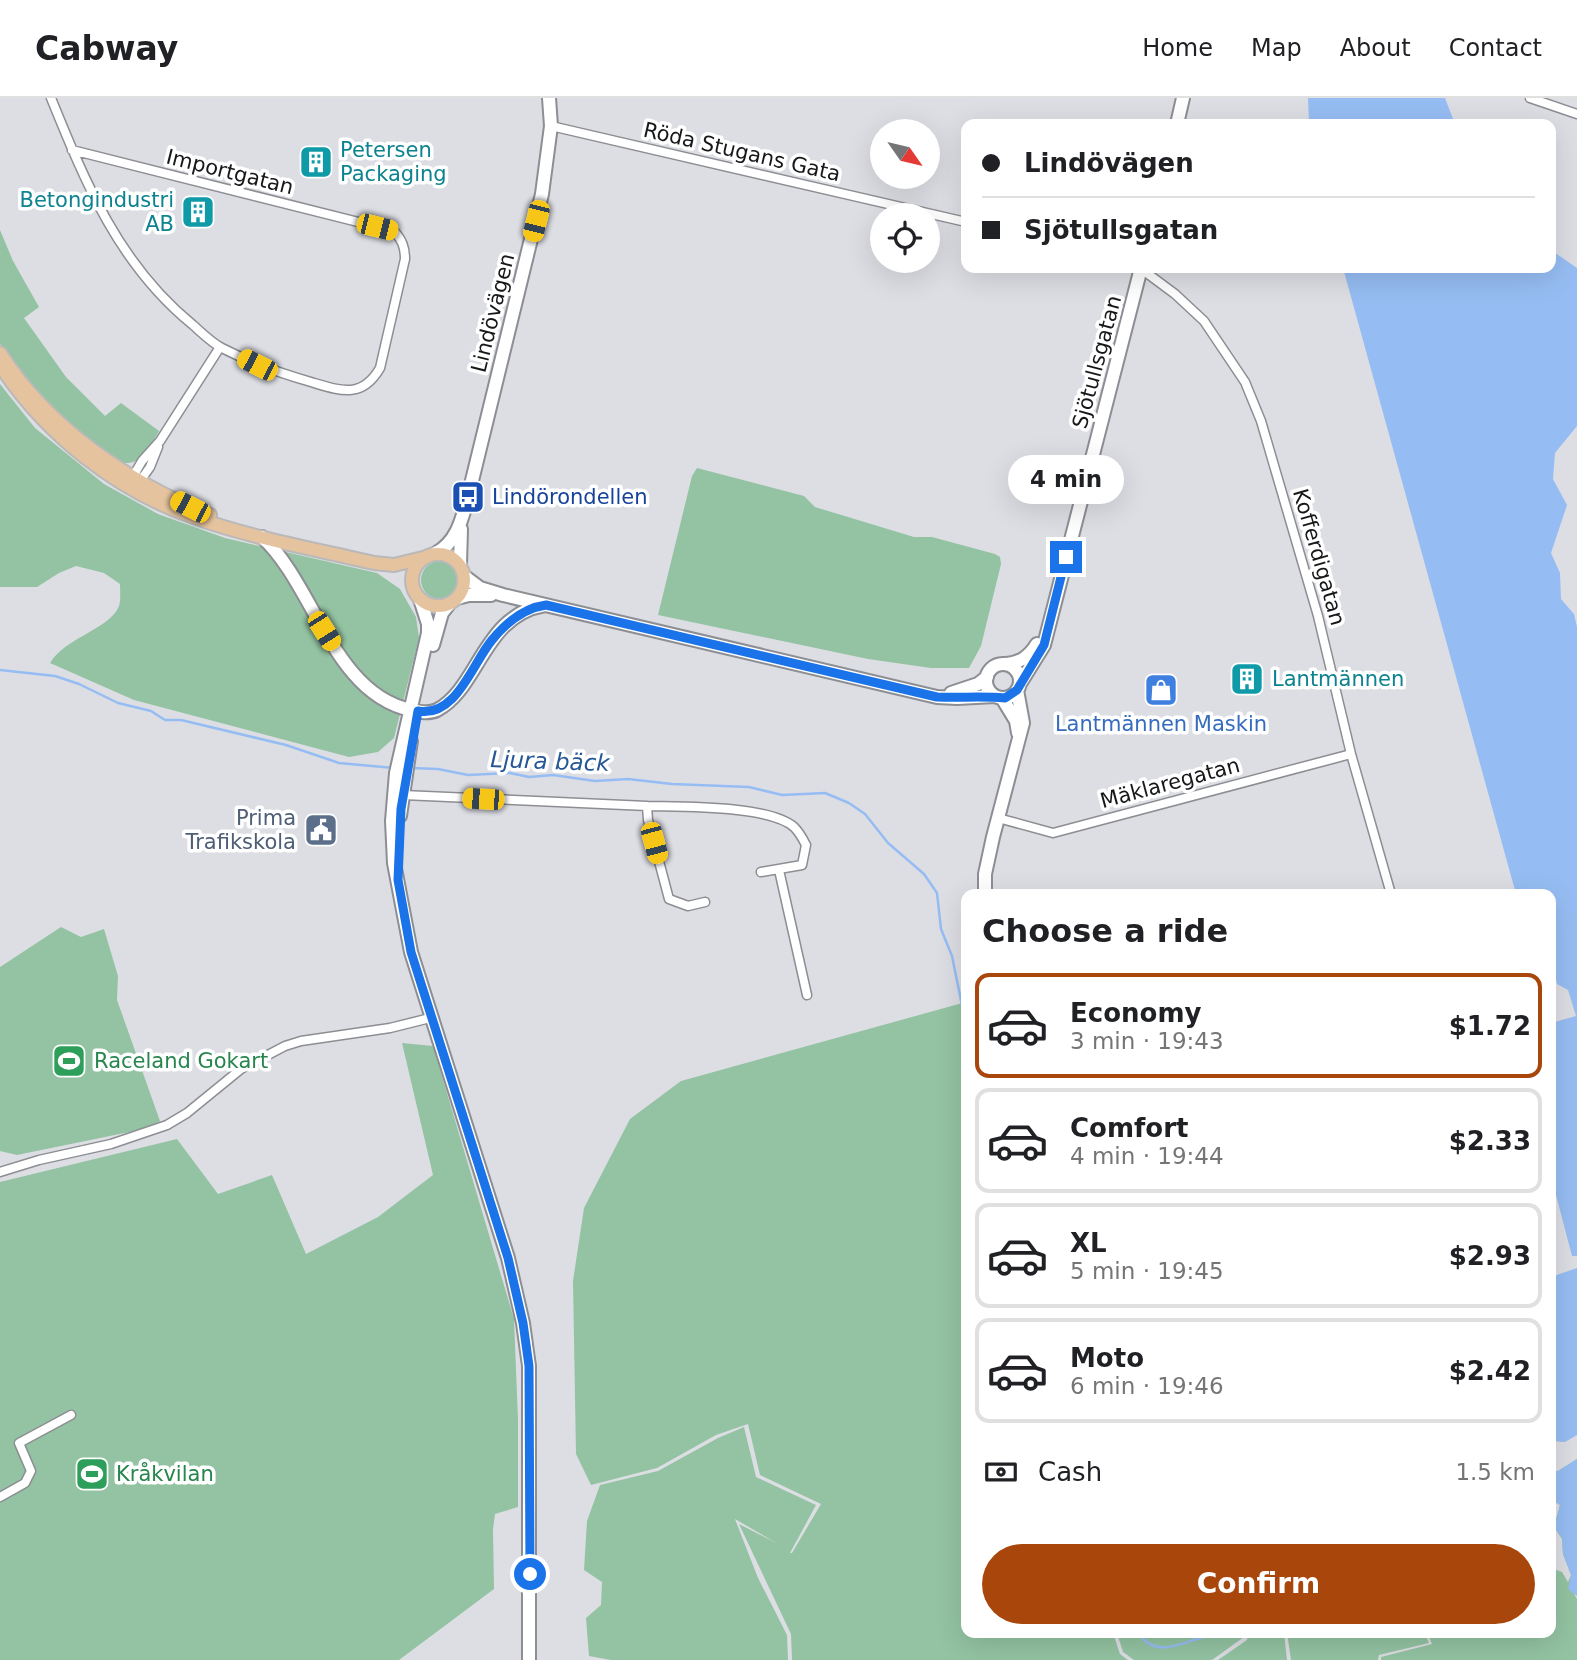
<!DOCTYPE html>
<html lang="en">
<head>
<meta charset="utf-8">
<style>
	:root { --surface:#fff; --page:#f6f6f6; --text:#202124; --muted:#757577; --line:#e0e0e0; --accent:#a9460c }
	body { margin:0; font-family:"DejaVu Sans",sans-serif; background:var(--page); color:var(--text); height:100vh; display:flex; flex-direction:column; font-size:26px; white-space:nowrap }
	* { box-sizing:border-box; margin:0 }
	p { font-size:23px; color:var(--muted) }
	.icon { flex:none; width:38px; height:38px; fill:none; stroke:currentColor; stroke-width:2; stroke-linecap:round; stroke-linejoin:round }
	.map { position:relative; flex:1; overflow:hidden }
	.sheet { position:absolute; left:961px; top:791px; width:595px; height:749px; display:flex; flex-direction:column; background:var(--surface); border-radius:14px; box-shadow:0 7px 28px #0002 }
	.sheet>* { flex:none }
	.banner { position:absolute; left:961px; top:21px; width:595px; height:154px; border-radius:14px; box-shadow:0 7px 28px #0002; display:grid; align-content:center; height:154px; padding:0 21px; background:var(--surface) }
	.needle { width:46px; rotate:124deg }
	.controls { position:absolute; left:870px; top:21px; display:grid; gap:14px }
	.controls a { display:grid; place-items:center; width:70px; height:70px; border-radius:50%; background:var(--surface); box-shadow:0 7px 28px #0002; font-size:35px }
	.end { position:absolute; width:32px; height:32px; margin:-16px; border:9px solid #1a73e8; background:#fff; box-shadow:0 0 0 4px #fff }
	.from { border-radius:50% }
	.bubble { position:absolute; height:49px; border-radius:24px; background:var(--surface); box-shadow:0 7px 28px #0002; font-size:23px; font-weight:700; line-height:49px; text-align:center }
	.car { position:absolute; width:21px; height:42px; margin:-21px -10px; border-radius:9px; box-shadow:0 0 5px 2px #0007; background:linear-gradient(#f5c518 24%,#345 0 40%,#f5c518 0 76%,#345 0 86%,#f5c518 0) }
	.banner b { display:flex; align-items:center; gap:24px; height:66px; font-size:26px }
	.banner b+b { border-top:2px solid var(--line) }
	.banner i { width:18px; height:18px; background:var(--text) }
	ul { padding:0; list-style:none }
	li { display:flex; align-items:center; gap:21px; height:105px; margin:0 14px 10px; padding:0 7px; border:4px solid var(--line); border-radius:14px }
	li div { flex:1 }
	li b { display:block; font-size:26px }
	li em { font-style:normal; font-weight:700 }
	li.selected { border-color:var(--accent) }
	li>.icon { width:63px; height:63px; stroke-width:1.5 }
	h2 { padding:0 21px; font-size:32px; line-height:84px }
	.pay { display:flex; align-items:center; gap:18px; height:77px; padding:0 21px; font-size:26px }
	.pay p { margin-inline-start:auto }
	.action { display:flex; gap:14px; margin-top:auto; padding:14px 21px }
	.action a { flex:1; height:80px; border-radius:42px; background:var(--accent); color:#fff; font-size:28px; font-weight:700; line-height:80px; text-align:center }
	header { display:flex; align-items:center; gap:42px; box-sizing:border-box; height:98px; padding:0 35px; background:var(--surface); border-bottom:2px solid var(--line) }
	header strong { font-size:33px }
	nav { display:flex; gap:38px; margin-inline-start:auto; font-size:24px }
	.map>svg:first-child { display:block }
</style>
</head>
<body>
<header>
<strong>Cabway</strong>
<nav><a>Home</a><a>Map</a><a>About</a><a>Contact</a></nav>
</header>
<div class="map">
<svg width="1577" height="1562" viewBox="0 0 1577 1562">
	<rect width="100%" height="100%" fill="#dddee4"/>
	<path fill="#93c3a2" d="M0,132l13,31 26,46 -15,11 42,59 39,39 16,-13 38,28c-9,15 -18,37 -39,31l-51,-38 -29,-28 -40,-52z
		M0,286l35,44 69,56 54,30 67,24 152,35 23,16 16,28 3,21 -25,100 -16,14 -29,5 -215,-57 -84,-37c16,-26 60,-34 69,-57 2,-6 1,-15 1,-22l-16,-11 -28,-7 -17,7 -22,14h-37z
		M697,370l107,28 11,11 99,30h18l63,17 5,3 1,7 -20,82 -12,22h-38l-63,-9 -210,-44 34,-139z
		M421 482a19 19 0 1 1 38 0a19 19 0 1 1-38 0Z
		M61,829l20,10 23,-8 14,47 -1,24 43,121 -11,7 -132,27 -17,-4v-184z
		M966,904v631h147l7,21 8,6h-336l-1,-26 -52,-110 39,20 -43,-25 23,59 29,57 1,25h-177l-22,-4 -3,-38 15,-13 1,-23 -18,-12 3,-49 13,-36 58,-14 60,-33 26,-11 12,50 60,28 -26,48h2l29,-49 -61,-29 -12,-51 -32,11 -59,33 -66,17 -15,-31 -3,-173 11,-73 46,-89 51,-38z
		M402,945l31,3 81,273 4,101v87l-23,7 -2,15 1,60 -95,71h-399v-478l177,-43 41,55 54,-19 34,79 72,-37 55,-42z
		M1577,1361v137l-3,-2 3,5v61h-196v-3l51,-13 -5,-11h123l1,-65 11,4 6,10 3,-7 -8,-21 -1,-15 -8,-12 6,-22 -9,-6v-27l7,-1z
		M1117,1535h128l-1,4 -32,23h-78l-11,-8z
		M1248,1535h36l3,27h-69l29,-20z
		M1287,1535h138l4,10 -50,12 -1,5h-87z"/>
	<path fill="#96bdf3" d="M1308,0h137l10,26h-146z
		M1551,152l26,18v158l-22,27 -2,26 14,26 -16,48 9,20 1,26 13,15 3,13v629h-5l-21,-80v-153l25,-7 -8,-26 -11,-6 -2,-9h-4l-1,-81h-34l-173,-626h207z
		M1577,1170v167l-12,7 -14,-1v-164z
		M1577,1361v137l-9,-7 3,-14 -8,-21 -1,-16 -8,-11 6,-22 -10,-6 1,-27 7,-1z"/>
	<g fill="none" stroke-linecap="round" stroke-linejoin="round">
		<path stroke="#96bdf3" stroke-width="2.5" d="M0,572l55,6 24,8 39,19 33,8 14,9h16l105,25 53,18 55,5
			M411,670l27,1 30,6 42,-2 19,4 24,-2 42,6 33,-2 44,5 77,3 33,8 43,-2 24,10 16,11 23,29 36,31 13,19 4,36 11,27 14,69
			M1138,1535c19,27 43,9 70,3 6,-2 10,-1 16,-3"/>
		<defs>
			<path id="street" d="M51,0c35,86 68,167 142,227 9,8 19,18 29,23 29,15 58,25 89,34 30,9 51,17 69,-14l25,-109c0,-12 -3,-19 -11,-28l-322,-81
				M1530,0l47,16
				M551,28l415,96
				M1140,170l35,26 29,27 41,61 16,39 57,195 33,138 40,140
				M132,380l10,-17 18,-20 60,-94
				M138,386l12,-17 8,-20
				M403,697l244,11 1,14 21,79 19,7 17,-4
				M647,708c34,1 122,-1 147,21 5,5 9,12 12,18l-4,20 -41,7
				M998,720l55,15 298,-79
				M779,772l28,125
				M0,1074l39,-12 72,-16 56,-19 20,-12 54,-44 44,-23 16,-5 89,-13 40,-10
				M0,1399l25,-14 6,-12 -12,-28 52,-28"/>
			<path id="secondary" d="M1177,26l6,-26
				M262,439c52,47 71,157 149,173 9,2 18,4 26,0 42,-22 46,-95 108,-105
				M436,455c21,-11 26,-34 32,-56l74,-303 9,-68 -2,-28
				M460,466l1,-35
				M464,478l16,12 23,7 434,102 20,1 38,-2
				M457,500l12,-3h22
				M420,501l8,25v9l-32,140 -4,48 2,42 17,89 97,306 15,65 6,43v294
				M433,547l9,-32 7,-9
				M1004,566c16,-1 25,-7 33,-20
				M986 583a17 17 0 1 1 34 0a17 17 0 1 1-34 0Z
				M1021,584l23,-37 97,-377
				M951,595l27,-9 9,-7
				M1002,600l14,23 2,12
				M400,718l11,-75
				M985,796v-20l8,-37 30,-114 -6,-33"/>
			<path id="primary" d="M0,255c48,75 129,130 210,162
				M0,267c45,69 116,125 193,152 59,21 121,32 181,46l20,2 29,-7
				M412 482a26 26 0 1 1 52 0a26 26 0 1 1-52 0Z"/>
		</defs>
		<use href="#street" stroke="#8c8e93" stroke-width="11"/>
		<use href="#secondary" stroke="#8c8e93" stroke-width="16"/>
		<use href="#primary" stroke="#b9b9ba" stroke-width="16"/>
		<use href="#street" stroke="#fff" stroke-width="8"/>
		<use href="#secondary" stroke="#fff" stroke-width="12"/>
		<use href="#primary" stroke="#e5c39e" stroke-width="12"/>
	</g>
	<g fill="none" stroke-linecap="round" stroke-linejoin="round">
		<path stroke="#1a73e8" stroke-width="9" d="M530,1476l-1,-208 -6,-43 -15,-65 -97,-306 -13,-72 3,-71 17,-98c38,7 54,-47 74,-71 13,-16 32,-32 54,-35l391,92c22,1 46,-1 68,1l12,-8 27,-45 22,-88"/>
	</g>
	<defs>
		<symbol id="building-square" viewBox="-11 -11 22 22"><rect x="-9" y="-9" width="18" height="18" rx="4" fill="#0f9aa8" stroke="#fff"/><path d="M-4-6H4V6H1V3H-1V6H-4ZM-2.5-4.3h1.7v1.8h-1.7ZM.8-4.3h1.7v1.8H.8ZM-2.5-1h1.7V.8h-1.7ZM.8-1h1.7V.8H.8Z" fill="#fff"/></symbol>
		<symbol id="bus-square" viewBox="-11 -11 22 22"><rect x="-9" y="-9" width="18" height="18" rx="4" fill="#1a4fb4" stroke="#fff"/><path d="M-5-6H5V4H4V6H2V4H-2V6H-4V4H-5ZM-3.5-4V0h7V-4ZM-3.5 1.2v1.5H-2V1.2ZM2 1.2v1.5H3.5V1.2Z" fill="#fff"/></symbol>
		<symbol id="shop-square" viewBox="-11 -11 22 22"><rect x="-9" y="-9" width="18" height="18" rx="4" fill="#3f7fe0" stroke="#fff"/><path d="M-5-2.5h2.3a2.7 3.5 0 0 1 5.4 0H5L5.5 6h-11ZM-1.5-2.5h3a1.5 2.3 0 0 0-3 0Z" fill="#fff"/></symbol>
		<symbol id="civic-square" viewBox="-11 -11 22 22"><rect x="-9" y="-9" width="18" height="18" rx="4" fill="#5c6f8a" stroke="#fff"/><path d="M-.6-6.5H3V-4.5H.6V-3L4-1V1h2V6H-6V1h2V-1L-.6-3ZM-1.2 2.5V6h2.4V2.5Z" fill="#fff"/></symbol>
		<symbol id="stadium-square" viewBox="-11 -11 22 22"><rect x="-9" y="-9" width="18" height="18" rx="4" fill="#2e9e5b" stroke="#fff"/><path d="M0-5a6.5 5 0 1 0 0 10a6.5 5 0 1 0 0-10ZM-3.5-1.8h7v3.6h-7Z" fill="#fff"/></symbol>
	</defs>
	<g fill-rule="evenodd">
		<use href="#building-square" x="297" y="45" width="38" height="38"/>
		<use href="#building-square" x="179" y="95" width="38" height="38"/>
		<use href="#bus-square" x="449" y="380" width="38" height="38"/>
		<use href="#building-square" x="1228" y="562" width="38" height="38"/>
		<use href="#shop-square" x="1142" y="573" width="38" height="38"/>
		<use href="#civic-square" x="302" y="713" width="38" height="38"/>
		<use href="#stadium-square" x="50" y="944" width="38" height="38"/>
		<use href="#stadium-square" x="73" y="1357" width="38" height="38"/>
	</g>
	<g text-anchor="middle" stroke-width="7" stroke-linejoin="round" paint-order="stroke">
		<g font-size="21" fill="#0d838f" stroke="#fff" text-anchor="start">
			<text x="340" y="59">Petersen<tspan x="340" dy="24">Packaging</tspan></text>
			<text x="174" y="109" text-anchor="end">Betongindustri<tspan x="174" dy="24">AB</tspan></text>
			<text x="1272" y="588">Lantmännen</text>
		</g>
		<g font-size="21" fill="#161719" stroke="#fff">
			<text transform="translate(742 54) rotate(13)" y="7">Röda Stugans Gata</text>
			<text transform="translate(230 74) rotate(14)" y="7">Importgatan</text>
			<text transform="translate(493 215) rotate(-76)" y="7">Lindövägen</text>
			<text transform="translate(1097 264) rotate(-75)" y="7">Sjötullsgatan</text>
			<text transform="translate(1319 459) rotate(74)" y="7">Kofferdigatan</text>
			<text transform="translate(1170 685) rotate(-15)" y="7">Mäklaregatan</text>
		</g>
		<g font-size="21" fill="#164399" stroke="#fff" text-anchor="start">
			<text x="492" y="406">Lindörondellen</text>
		</g>
		<g font-size="21" fill="#366cbe" stroke="#fff">
			<text x="1161" y="633">Lantmännen Maskin</text>
		</g>
		<g font-size="21" fill="#4e5e75" stroke="#fff" text-anchor="end">
			<text x="296" y="727">Prima<tspan x="296" dy="24">Trafikskola</tspan></text>
		</g>
		<g font-size="21" fill="#27864d" stroke="#fff" text-anchor="start">
			<text x="94" y="970">Raceland Gokart</text>
			<text x="116" y="1383">Kråkvilan</text>
		</g>
		<g font-size="23" font-style="italic" fill="#255696" stroke="#fff">
			<text transform="translate(550 663) rotate(2)" y="8">Ljura bäck</text>
		</g>
	</g>
</svg>
<div class="controls">
<a><svg class="needle" viewBox="-14 -14 28 28"><path d="M0-13l5 13h-10z" fill="#e53935"/><path d="M0 13l5-13h-10z" fill="#757577"/></svg></a>
<a><svg class="icon" aria-label="locate" viewBox="0 0 24 24"><circle cx="12" cy="12" r="6"/><path d="M12 2v4M12 18v4M2 12h4M18 12h4"/></svg></a>
</div>
<i class="end from" style="left:530px;top:1476px"></i>
<i class="end" style="left:1066px;top:459px"></i>
<div class="bubble" style="left:1008px;top:357px;width:116px">4 min</div>
<i class="car" style="left:536px;top:123px;rotate:194deg"></i>
<i class="car" style="left:377px;top:129px;rotate:104deg"></i>
<i class="car" style="left:257px;top:267px;rotate:297deg"></i>
<i class="car" style="left:190px;top:409px;rotate:297deg"></i>
<i class="car" style="left:324px;top:533px;rotate:148deg"></i>
<i class="car" style="left:483px;top:701px;rotate:273deg"></i>
<i class="car" style="left:654px;top:745px;rotate:165deg"></i>
<div class="banner">
<b><i class="from"></i>Lindövägen</b>
<b><i></i>Sjötullsgatan</b>
</div>
<section class="sheet">
<h2>Choose a ride</h2>
<ul>
<li class="selected"><svg class="icon" aria-label="car" viewBox="0 0 24 24"><path d="M5 17H2v-5l4-1 3-4h7l3 4 3 1v5h-3M9 17h6M6 11h13"/><circle cx="7" cy="17" r="2"/><circle cx="17" cy="17" r="2"/></svg><div><b>Economy</b><p>3 min · 19:43</p></div><em>$1.72</em></li>
<li><svg class="icon" aria-label="car" viewBox="0 0 24 24"><path d="M5 17H2v-5l4-1 3-4h7l3 4 3 1v5h-3M9 17h6M6 11h13"/><circle cx="7" cy="17" r="2"/><circle cx="17" cy="17" r="2"/></svg><div><b>Comfort</b><p>4 min · 19:44</p></div><em>$2.33</em></li>
<li><svg class="icon" aria-label="car" viewBox="0 0 24 24"><path d="M5 17H2v-5l4-1 3-4h7l3 4 3 1v5h-3M9 17h6M6 11h13"/><circle cx="7" cy="17" r="2"/><circle cx="17" cy="17" r="2"/></svg><div><b>XL</b><p>5 min · 19:45</p></div><em>$2.93</em></li>
<li><svg class="icon" aria-label="car" viewBox="0 0 24 24"><path d="M5 17H2v-5l4-1 3-4h7l3 4 3 1v5h-3M9 17h6M6 11h13"/><circle cx="7" cy="17" r="2"/><circle cx="17" cy="17" r="2"/></svg><div><b>Moto</b><p>6 min · 19:46</p></div><em>$2.42</em></li>
</ul>
<div class="pay"><svg class="icon" aria-label="cash" viewBox="0 0 24 24"><path d="M3 7h18v10H3z"/><circle cx="12" cy="12" r="2"/></svg>Cash<p>1.5 km</p></div>
<div class="action"><a>Confirm</a></div>
</section>
</div>
</body>
</html>
